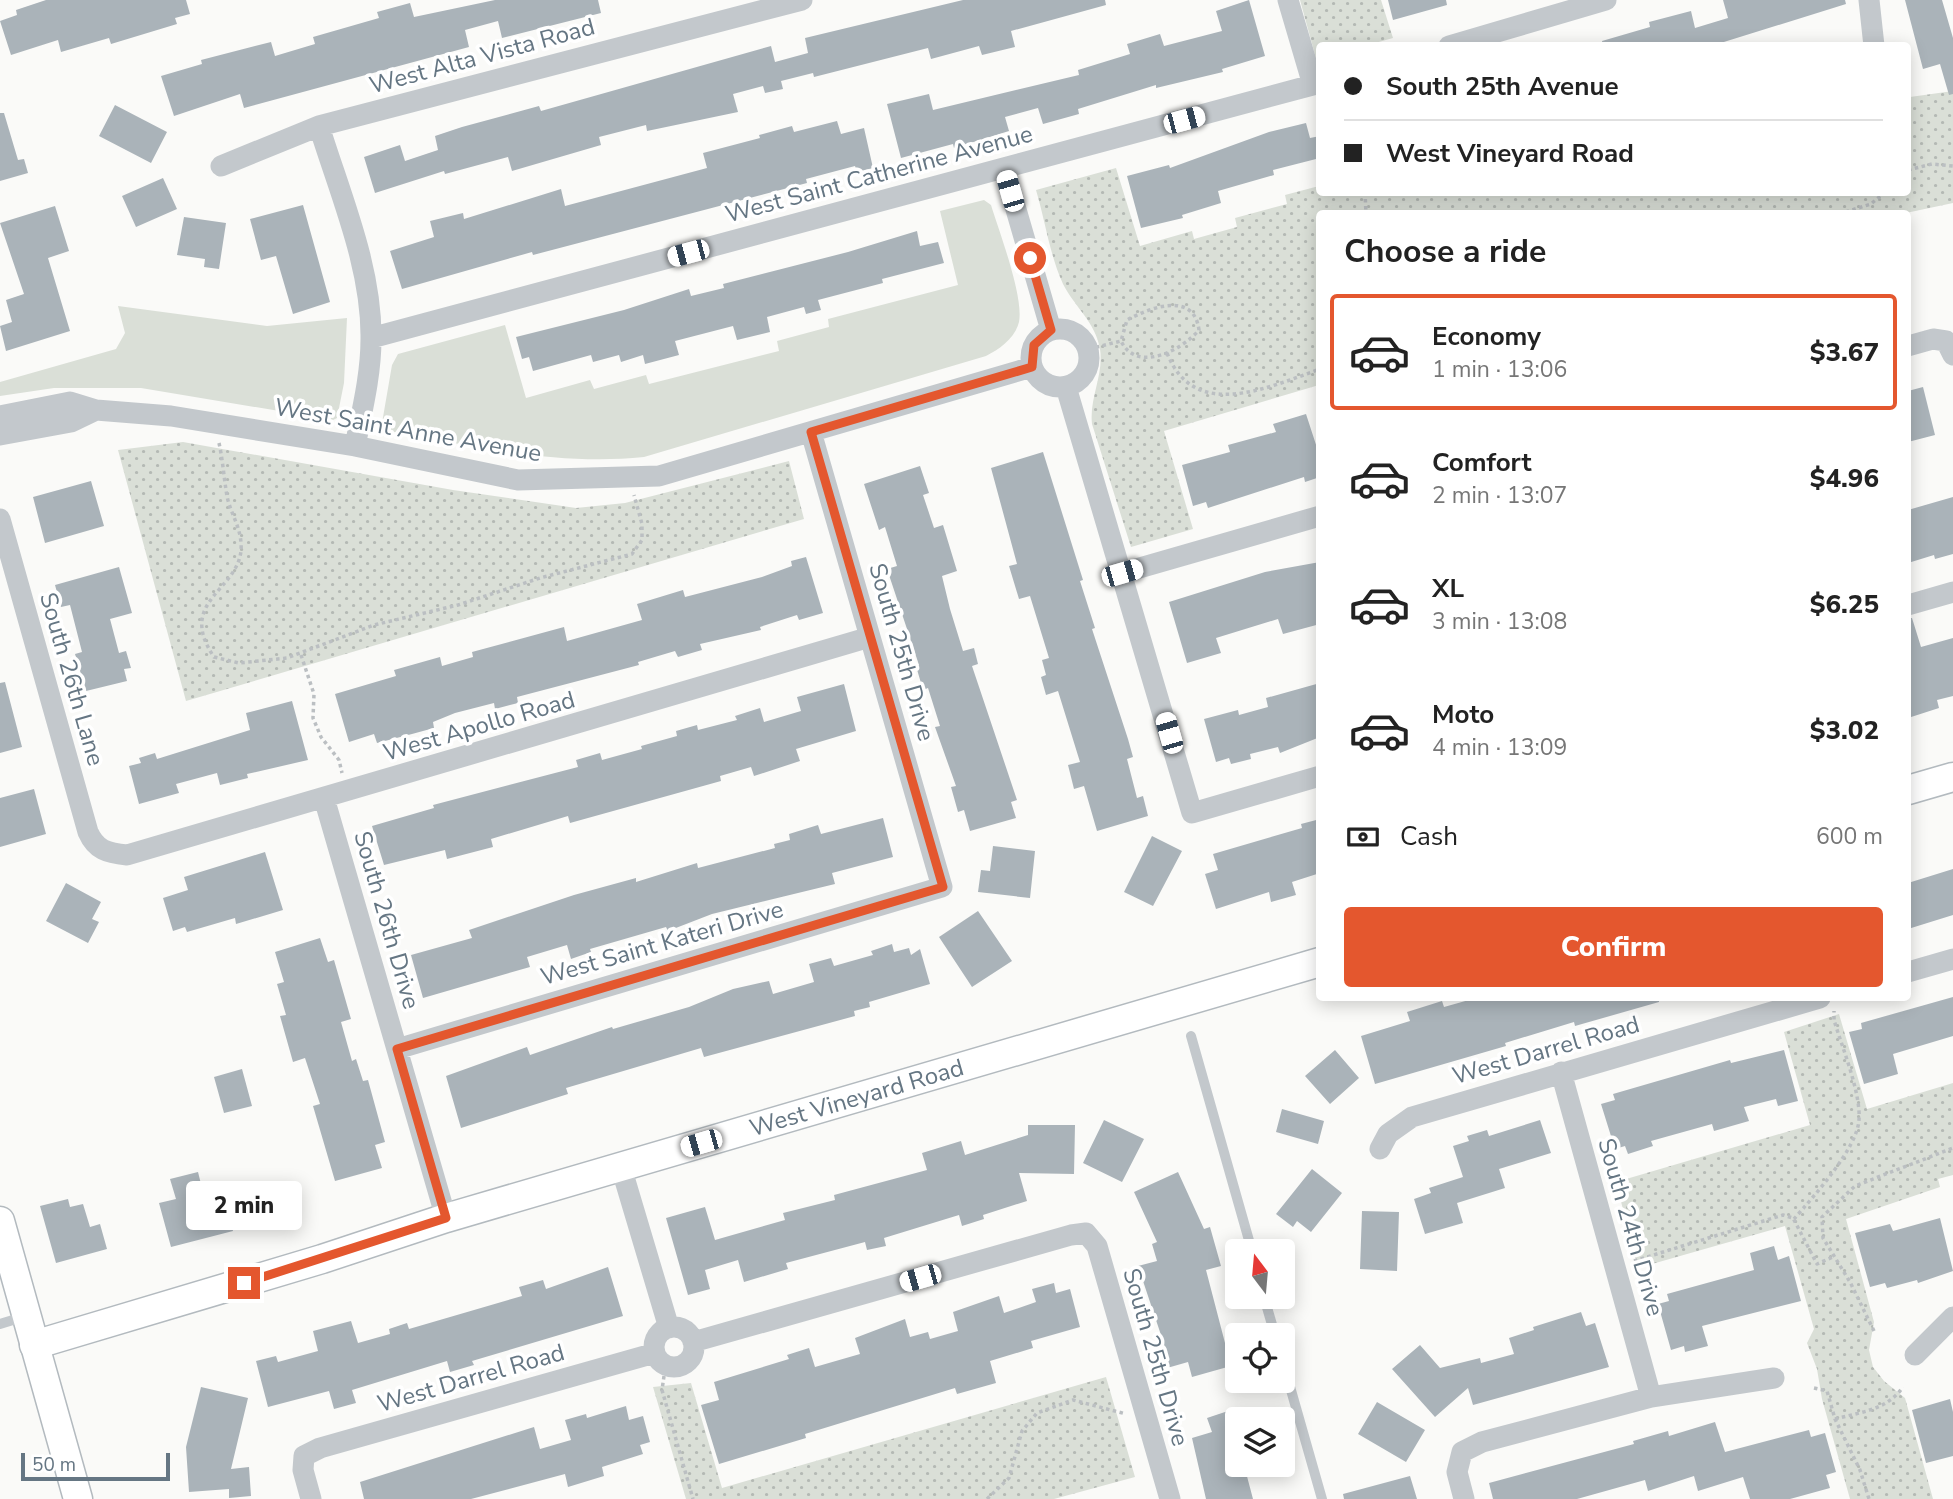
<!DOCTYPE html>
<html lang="en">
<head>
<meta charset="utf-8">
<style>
	:root { --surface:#fff; --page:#f2f2f2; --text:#222; --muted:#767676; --line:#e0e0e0; --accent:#e4572e }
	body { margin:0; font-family:"Nunito Sans",sans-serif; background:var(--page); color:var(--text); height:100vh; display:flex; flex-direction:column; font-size:26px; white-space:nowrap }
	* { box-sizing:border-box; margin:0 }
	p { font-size:23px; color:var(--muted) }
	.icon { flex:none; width:38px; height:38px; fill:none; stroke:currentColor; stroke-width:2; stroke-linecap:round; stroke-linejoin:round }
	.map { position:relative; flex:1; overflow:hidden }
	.panel { position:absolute; left:1316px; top:210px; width:595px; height:791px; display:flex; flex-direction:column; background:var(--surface); border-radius:7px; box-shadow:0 4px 18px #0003 }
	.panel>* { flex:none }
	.banner { position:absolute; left:1316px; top:42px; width:595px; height:154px; border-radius:7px; box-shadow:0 4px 18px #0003; display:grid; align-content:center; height:154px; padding:0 28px; background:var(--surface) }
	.needle { width:46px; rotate:344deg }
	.controls { position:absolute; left:1225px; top:1239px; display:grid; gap:14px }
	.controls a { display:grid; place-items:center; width:70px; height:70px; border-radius:7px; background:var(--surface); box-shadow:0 4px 18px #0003; font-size:35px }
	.scale { position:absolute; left:21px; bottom:18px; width:149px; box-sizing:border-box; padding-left:7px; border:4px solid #657683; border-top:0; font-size:19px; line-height:24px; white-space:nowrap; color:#657683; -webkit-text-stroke:5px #fff; paint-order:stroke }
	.end { position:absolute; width:32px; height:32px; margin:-16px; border:9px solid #e4572e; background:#fff; box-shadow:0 0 0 4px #fff }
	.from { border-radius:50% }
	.bubble { position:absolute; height:49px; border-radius:7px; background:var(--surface); box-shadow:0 4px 18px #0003; font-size:23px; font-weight:800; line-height:49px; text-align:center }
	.car { position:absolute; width:21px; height:42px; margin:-21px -10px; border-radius:9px; box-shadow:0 0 5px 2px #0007; background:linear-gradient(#fff 24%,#345 0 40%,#fff 0 76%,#345 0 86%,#fff 0) }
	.banner b { display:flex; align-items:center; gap:24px; height:66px; font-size:26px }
	.banner b+b { border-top:2px solid var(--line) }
	.banner i { width:18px; height:18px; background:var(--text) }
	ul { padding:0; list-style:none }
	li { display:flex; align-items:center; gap:21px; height:116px; margin:0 14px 10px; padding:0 14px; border:4px solid transparent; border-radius:7px }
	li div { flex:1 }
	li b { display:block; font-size:26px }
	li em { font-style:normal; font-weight:800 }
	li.on { border-color:var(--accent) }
	li>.icon { width:63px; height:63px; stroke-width:1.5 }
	h2 { padding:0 28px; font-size:32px; line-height:84px }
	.pay { display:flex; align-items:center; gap:18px; height:77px; padding:0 28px; font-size:26px }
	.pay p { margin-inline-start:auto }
	.primary-button { display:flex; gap:14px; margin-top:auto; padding:14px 28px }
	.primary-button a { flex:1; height:80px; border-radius:7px; background:var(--accent); color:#fff; font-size:28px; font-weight:800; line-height:80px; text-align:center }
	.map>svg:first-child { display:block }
</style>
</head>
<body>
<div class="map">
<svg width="1953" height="1499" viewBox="0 0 1953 1499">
	<defs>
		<pattern id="park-dots" width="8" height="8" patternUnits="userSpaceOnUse" patternTransform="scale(1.75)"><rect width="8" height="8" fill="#dadfd7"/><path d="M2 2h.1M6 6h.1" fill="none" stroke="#b4b9b4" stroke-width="1.8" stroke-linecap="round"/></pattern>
	</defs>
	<rect width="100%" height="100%" fill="#fafaf8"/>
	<path fill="#dadfd7" d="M984,200l7,5c8,26 33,92 28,117 -4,16 -19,27 -33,34l-342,101c-87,9 -170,-11 -255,-26l-7,-8 10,-58 6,-11 107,-29 21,73 64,-18 4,9 52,-14 3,9 130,-33 -2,-10 52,-14 -1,-8 130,-34 -18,-74z
		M118,306l149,20 80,-8 -3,65 -7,35 -4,2 -192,-32h-87l-54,8v-14l116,-33 9,-16z"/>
	<path fill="url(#park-dots)" d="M1300,0h81l12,38 -25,7 -48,1 -3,16z
		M1953,91v112l-47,10 -586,1 -1,171 -155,46 29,98 -62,18 -39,-123c-3,-26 12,-49 8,-75 -4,-26 -26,-43 -37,-65 -13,-28 -18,-64 -27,-94l80,-22 24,78 52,-15 2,8 43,-12 -2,-9 52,-14 -2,-9 34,-9 1,6h588v-91l2,-4z
		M183,442l270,48 123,18 49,-5 164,-42 15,58 -618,182 -68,-251z
		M1839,1014l28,95 86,-26v92l-15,4 2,8 -94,32 28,103 -5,28 4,17 11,14 21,17 28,101h-83l-28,-100 -5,-30 -10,-26 7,-14 -29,-103 -147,42 -22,-86 194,-57 -26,-93z
		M1106,1377l29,100 -81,22h-368l-33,-112 38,-4 31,105z"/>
	<path fill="#aab3b9" d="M46,0h140l4,14 -15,4 2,6 -66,20 -2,-6 -48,14 -3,-12 -47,15 -11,-34 17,-6 -1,-5z
		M495,0h103l3,13 -99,25 -4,-17 -33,9 4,17 -225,61 -4,-14 -66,22 -13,-40 41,-12 -1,-4 70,-18 4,14 40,-12 -2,-7 66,-19 -2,-6 33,-9 4,14z
		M963,0h142l1,5 -95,26 4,16 -33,8 -3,-9 -48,13 -3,-11 -114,29 -1,-4 -32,8 2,8 -18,4 -2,-7 -30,8 5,18 -91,19 -1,-6 -47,12 2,8 -89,26 -4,-14 -63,17 -1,-3 -69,22 -11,-36 36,-12 5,16 33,-11 -3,-14 27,-9 77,-21 2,5 230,-65 4,16 33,-9 -3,-15z
		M1249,0l16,56 -43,13 1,3 -67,16v-3l-78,24 1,5 -36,10 -5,-16 -33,9 4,14 -55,17 -1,-4 -52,14 -14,-54 42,-10 4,16 146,-35 -1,-5 52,-16 -3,-10 33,-10 4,12 58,-15 -6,-20z
		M1388,0h58l1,5 -54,15z
		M1723,0h122l1,4 -135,42h-108l-1,-5 48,-14 -1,-5 42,-11 4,17 33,-10z
		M1905,0h37l11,38v56l-4,1 -9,-31 -17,5z
		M115,105l52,27 -16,31 -52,-27z
		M0,113h4l14,47 6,-1 4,14 -28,8z
		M837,121l4,13 23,-6 9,40 -16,4 -2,-6 -49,13 1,4 -274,72 -1,-3 -130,37 -12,-38 44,-14 -4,-16 33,-8 1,6 97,-30 4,17 142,-38 -4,-15 57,-15 -1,-3 33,-9 2,6z
		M1306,123l4,15 10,-2v22l-47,12 1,5 -56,16 3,12 -39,12 1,3 -42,10 -14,-52 42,-11 1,3 99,-36z
		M163,178l14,31 -41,18 -14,-31z
		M303,205l27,97 -37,12 -17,-58 -15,4 -11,-41z
		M55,206l14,45 -21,7 22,73 -64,20 -6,-25 12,-4 -6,-22 18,-6 -24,-71z
		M184,217l42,6 -7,46 -15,-2 1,-8 -28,-4z
		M917,231l3,15 18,-4 6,21 -62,16 1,4 -65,17 3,10 -15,4 -2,-7 -37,10 3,15 -33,8 -4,-14 -58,15 4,14 -34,9 -2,-9 -22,7 -2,-7 -26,7 -2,-7 -58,16 -4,-14 -7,2 -6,-22 108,-27 65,-21 2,7 33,-8 -1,-4 125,-32z
		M1923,387l12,48 -27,7v-51z
		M1306,414l14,43v20l-15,5 -1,-5 -96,31 -2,-6 -13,4 -11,-41 48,-13 -2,-7 48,-13 -3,-8z
		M1043,452l40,128 -3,1 15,47 -3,1 36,110 5,18 -6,2 10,39 6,-2 5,20 -51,15 -13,-45 -10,3 -6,-24 12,-3 -22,-71 -12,4 -5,-18 5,-2 -4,-15 7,-2 -19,-62 -11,3 -10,-33 8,-2 -26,-96z
		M920,466l9,27 -6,2 11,33 9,-3 14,46 -15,5 8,33 13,42 11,-3 4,16 -6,2 45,134 -6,2 5,16 -46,13 -6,-21 -6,2 -7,-25 5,-1 -21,-59 5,-1 -12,-38 -5,2 -7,-24 3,-1 -32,-96 10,-3 -12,-39 -6,3 -15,-46z
		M91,481l13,45 -59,17 -12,-46z
		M1953,497v57l-18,5 -1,-4 -26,8v-53z
		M806,557l17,56 -24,7 -2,-5 -37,12 1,3 -61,14 2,6 -24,7 -3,-6 -37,11 1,3 -122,32 1,6 -23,6 -1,-6 -39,10 -22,9 1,6 -22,6 -35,9 -3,-9 -25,8 -14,-48 61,-18 -2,-6 46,-13 2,9 31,-9 -1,-5 92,-25 3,14 75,-21 -5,-16 46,-14 2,7 77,-20 30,-11 -1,-5z
		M1320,562v62l-37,10 -5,-15 -62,19 5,15 -34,10 -18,-61 96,-30z
		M119,567l13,46 -22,6 9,34 7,-2 5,17 -7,1 3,12 -41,10 -11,-37 7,-2 -12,-47 -9,2 -6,-22z
		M1908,618h4l9,29 32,-9v58l-16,4 2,8 -31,10z
		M5,682l17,65 -22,6v-70z
		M1320,683v54l-40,16 -2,-6 -28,7 1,5 -20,5 -2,-6 -13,4 -12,-43 34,-9 1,5 29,-8 -2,-9z
		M844,684l12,47 -60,18 4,12 -46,15 -3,-9 -31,9 1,5 -151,42 -2,-7 -77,23 2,8 -46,12 -2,-9 -61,15 -12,-39 62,-18 -1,-3 145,-38 -2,-7 24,-7 2,7 40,-11 -1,-3 36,-10 -1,-5 21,-6 1,5 39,-10 -2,-4 25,-8 4,14 37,-11 -4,-14z
		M292,701l16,59 -61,14 1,4 -28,7 -3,-12 -41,11 3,9 -40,11 -10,-38 12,-3 -2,-5 16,-5 2,6 93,-29 -4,-17z
		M34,789l12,45 -46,13v-49z
		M883,818l10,39 -61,16 3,11 -123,30 -44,17 -2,-4 -76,22 1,3 -20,7 -4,-14 -40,12 3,10 -107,31 -12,-43 61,-17 -3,-8 105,-35 62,-17v4l61,-19 1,5 77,-20 -1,-4 16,-4 -1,-6 29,-9 3,9z
		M1320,819v54l-28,9 4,13 -25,7 -2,-10 -53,17 -11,-35 13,-4 -5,-16 89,-26 -1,-4z
		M1152,836l30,15 -29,55 -29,-14z
		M993,846l42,5 -5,47 -52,-6 3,-22 9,1z
		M265,852l18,58 -47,14 -1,-6 -48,14 -2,-5 -12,4 -10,-33 25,-8 -4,-13z
		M1953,869v46l-45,14v-46z
		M66,883l35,19 -9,17 7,3 -11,21 -42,-22z
		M978,911l34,50 -40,26 -33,-50z
		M320,938l8,24 6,-2 17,59 -10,3 11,39 4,-2 7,22 5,-1 17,62 -10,3 7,23 -47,13 -22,-75 7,-2 -15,-46 -12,4 -13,-46 6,-1 -9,-31 7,-2 -9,-30z
		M892,944l2,8 15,-4 2,7 9,-6 10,35 -61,18 1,5 -16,4 1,5 -151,41 -3,-9 -135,40 2,6 -107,34 -15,-52 81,-29 3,8 82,-28 1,2 76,-22 44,-18 36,-8 4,13 41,-12 -5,-18 22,-6 3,8 39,-11 -2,-4z
		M1953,997v39l-60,18 5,20 -34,10 -15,-52 13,-3 -1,-6z
		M1476,998h183v4l-84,24 -1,-4 -69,21 1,3 -131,38 -14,-48 49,-15 -3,-9 35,-11 2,6z
		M1335,1050l24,28 -29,26 -25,-28z
		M1784,1050l14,51 -20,5 -2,-7 -32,8 5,14 -35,10 -2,-7 -61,17 2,5 -25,8 -3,-8 -10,3 -14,-45 14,-4 -2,-6 117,-34 1,3z
		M242,1069l10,37 -28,7 -10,-36z
		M1282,1109l42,12 -6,23 -42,-12z
		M1104,1120l40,19 -22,43 -39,-19z
		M1540,1120l11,33 -52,16 6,19 -48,15 6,20 -38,11 -11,-35 17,-6 -2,-5 34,-11 -10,-31 16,-5 -2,-5 20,-6 2,6z
		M1028,1125h47l-1,49 -55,-1 8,28 -44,14 1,4 -22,7 -3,-11 -75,23 2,8 -19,4 -2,-8 -79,21 2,6 -44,13 -6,-22 -33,10 5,19 -22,6 -22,-77 39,-11 10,33 70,-20 -2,-7 52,-13 -1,-5 93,-25 -5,-17 39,-12 4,14 63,-20z
		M1312,1169l30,24 -31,39 -14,-11 -4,6 -17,-13z
		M198,1172l5,20 19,-5 11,44 -62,16 -12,-44 17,-4 -6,-20z
		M1178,1172l26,57 6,-2 11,39 -15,4 25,96 -39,11 -4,-15 -21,6 -5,-20 3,-1 -27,-81 19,-5 -5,-17 5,-2 -23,-50z
		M68,1199l2,8 13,-3 7,23 10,-3 7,25 -51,14 -16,-57z
		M1362,1211l37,1 -2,59 -37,-2z
		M1940,1218l13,53 -35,12 -1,-3 -30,8 -2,-5 -15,4 -15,-54 35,-9 3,7z
		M1774,1246l4,14 11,-4 12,45 -99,25 6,20 -23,6 -1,-6 -13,4 -13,-46 11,-3 -2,-7 87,-24 -4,-17z
		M608,1267l15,49 -151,45 2,4 -24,7 -3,-11 -95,29 4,13 -22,6 -5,-18 -61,16 -12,-46 20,-5 2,6 40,-11 -5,-20 38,-10 7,22 32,-9 -1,-5 18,-6 2,6 113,-33 -3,-9 24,-7 3,9z
		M1054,1283l2,10 14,-4 10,38 -49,14 2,7 -43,13 6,22 -39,11 -2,-6 -150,46 1,4 -87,26 -18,-59 18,-5 -5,-18 75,-23 -2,-4 22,-7 6,19 45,-13 -5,-16 50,-19 5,18 18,-5 2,7 28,-8 -5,-19 46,-16 5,17 32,-11 -4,-13z
		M1581,1312l5,14 9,-3 14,44 -136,38 -5,-17 -33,29 -43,-48 28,-24 20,23 40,-10 1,5 33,-9 -5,-16 25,-8 -1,-3z
		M201,1387l47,11 -17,71 18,-2 2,29 -22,2v-9l-40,3 -3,-45z
		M1950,1399l3,13v44l-27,7 -14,-53z
		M1377,1402l48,28 -19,32 -48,-28z
		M626,1406l3,14 14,-4 7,26 -10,3 3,9 -41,13 2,9 -36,11 -3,-13 -94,25h-107l-4,-17 174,-55 6,22 31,-9 -6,-20 21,-6 1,4z
		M1237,1408v57h7l9,34h-47l-14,-61 20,-6 -5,-14z
		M1715,1422l10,30 84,-22 2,7 14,-4 11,39 -10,3 4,13 -40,11h-40l-7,-22 -45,14 -4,-15 -46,15 -3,-11 -68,19h-84l-4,-16 145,-39 -1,-3 35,-10 1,5z
		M1410,1476l7,23h-73l-1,-5z"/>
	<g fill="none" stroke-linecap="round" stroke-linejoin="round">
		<defs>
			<g id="secondary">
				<path d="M1908,790l45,-13"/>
				<path d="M0,1221l78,278"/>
				<path id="s1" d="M34,1345l288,-86 124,-41 874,-256"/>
			</g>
		</defs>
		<use href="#secondary" stroke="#b3babf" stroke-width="31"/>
		<path stroke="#bbbfc2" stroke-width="3.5" stroke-dasharray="3.5 3.5" stroke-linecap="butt" d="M1908,170l24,-6 21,2
			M1365,192l1,22
			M1839,214l32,-10 14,-12
			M1089,349l32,-8 6,-21c24,-13 67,-29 72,10 -17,20 -62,44 -78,11
			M1167,353c27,69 100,35 153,16
			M219,443c4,18 5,36 8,53 3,16 13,30 14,47 4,47 -67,55 -27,114l25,6 48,-5 87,-33 84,-20 82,-27 92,-24 10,-14v-16l-8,-29
			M301,655l13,39 -1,24 8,19 18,23 3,13
			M1794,1219c19,-22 63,-70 65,-99 2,-27 -17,-73 -25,-100v-9
			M1634,1261l149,-46 10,3 24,46 18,-8
			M1874,1331l-24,-49 -27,-44 -1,-21 33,-31 98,-38
			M665,1369l-3,21 31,109
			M1814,1388l13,3 8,28 25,51 9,29
			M1835,1419c26,-7 52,-9 68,-32
			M987,1499l22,-21 13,-47 15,-18 36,-13 53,14"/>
		<path stroke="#c3c8cc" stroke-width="10" d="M1191,1036l61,215
			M1264,1297l11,38
			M0,1324l26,-8
			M1283,1362l39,137"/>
		<path stroke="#c3c8cc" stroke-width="21" d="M1288,0l25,85
			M1869,0l5,46
			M1449,46l157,-46
			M319,126c21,68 53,141 52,213 0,36 -9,72 -16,107
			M221,166l98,-40 483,-126
			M1004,168l47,162
			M1031 358a29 29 0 1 1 58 0a29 29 0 1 1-58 0Z
			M371,338l949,-255
			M1908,346l25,-7 13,2 7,14
			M1066,387l126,426 128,-37
			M0,416l70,-14 26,8 75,6 184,30 163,34 141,-4 373,-109
			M0,435l71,-13 25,-12
			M0,519l88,313c8,18 19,21 39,23l743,-218
			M1122,573l198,-57
			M1908,605l45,-13
			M324,798l122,420
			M1908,972l45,-13
			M397,1049l545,-162 -131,-455
			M1561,1072l90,325
			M1380,1149l8,-15 24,-17 408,-119
			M621,1167l48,161
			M654 1347a20 20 0 1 1 40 0a20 20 0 1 1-40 0Z
			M693,1342l378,-107 15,-2 11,13 73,253
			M1915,1355l38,-38
			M311,1499l-8,-29 1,-14 16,-8 335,-95
			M1464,1499l-7,-27 5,-20 20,-10 169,-45 123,-19"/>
		<use href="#secondary" stroke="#fff" stroke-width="28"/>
	</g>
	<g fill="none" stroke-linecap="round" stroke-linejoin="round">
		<path stroke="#e4572e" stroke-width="9" d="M244,1283l202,-65 -49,-169 546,-162 -132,-455 221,-65 2,-22 17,-15 -21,-72"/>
	</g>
	<g text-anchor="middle" stroke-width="7" stroke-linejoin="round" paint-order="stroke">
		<g font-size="24" fill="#657683" stroke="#fff">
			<text transform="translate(482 56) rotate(-15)" y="8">West Alta Vista Road</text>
			<text transform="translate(879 174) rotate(-15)" y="8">West Saint Catherine Avenue</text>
			<text transform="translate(408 430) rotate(10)" y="8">West Saint Anne Avenue</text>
			<text transform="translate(902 652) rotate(74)" y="8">South 25th Drive</text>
			<text transform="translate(72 679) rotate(74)" y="8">South 26th Lane</text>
			<text transform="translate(479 726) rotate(-16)" y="8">West Apollo Road</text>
			<text transform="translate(387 920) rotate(74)" y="8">South 26th Drive</text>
			<text transform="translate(662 943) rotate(-16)" y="8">West Saint Kateri Drive</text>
			<text transform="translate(1546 1050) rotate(-16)" y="8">West Darrel Road</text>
			<text dy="8" stroke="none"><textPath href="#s1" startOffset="859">West Vineyard Road</textPath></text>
			<text transform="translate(1631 1227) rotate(74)" y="8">South 24th Drive</text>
			<text transform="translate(1156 1357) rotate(74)" y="8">South 25th Drive</text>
			<text transform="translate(471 1378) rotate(-16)" y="8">West Darrel Road</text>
		</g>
	</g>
</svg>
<div class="controls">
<a><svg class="needle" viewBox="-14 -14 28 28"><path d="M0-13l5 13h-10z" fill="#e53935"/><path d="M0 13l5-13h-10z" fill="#767676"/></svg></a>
<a><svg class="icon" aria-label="locate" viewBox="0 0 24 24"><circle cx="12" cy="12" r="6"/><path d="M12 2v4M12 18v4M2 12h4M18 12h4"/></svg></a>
<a><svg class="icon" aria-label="layers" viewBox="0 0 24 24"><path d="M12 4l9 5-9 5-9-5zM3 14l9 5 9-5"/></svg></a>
</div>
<div class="scale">50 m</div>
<i class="end from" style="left:1030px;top:258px"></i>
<i class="end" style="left:244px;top:1283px"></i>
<div class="bubble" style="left:186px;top:1181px;width:116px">2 min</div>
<i class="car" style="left:1184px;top:120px;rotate:75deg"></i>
<i class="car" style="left:1010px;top:191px;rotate:344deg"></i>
<i class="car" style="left:688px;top:253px;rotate:255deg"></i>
<i class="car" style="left:1122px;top:573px;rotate:74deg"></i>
<i class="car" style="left:1169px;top:733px;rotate:344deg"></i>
<i class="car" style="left:701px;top:1143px;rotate:254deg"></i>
<i class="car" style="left:920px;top:1278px;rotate:254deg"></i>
<div class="banner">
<b><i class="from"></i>South 25th Avenue</b>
<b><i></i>West Vineyard Road</b>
</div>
<section class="panel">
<h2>Choose a ride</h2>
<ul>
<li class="on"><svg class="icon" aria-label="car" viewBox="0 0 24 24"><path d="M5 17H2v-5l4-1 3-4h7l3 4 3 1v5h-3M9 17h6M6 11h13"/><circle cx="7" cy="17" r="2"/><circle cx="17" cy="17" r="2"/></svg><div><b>Economy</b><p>1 min · 13:06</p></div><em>$3.67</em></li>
<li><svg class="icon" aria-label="car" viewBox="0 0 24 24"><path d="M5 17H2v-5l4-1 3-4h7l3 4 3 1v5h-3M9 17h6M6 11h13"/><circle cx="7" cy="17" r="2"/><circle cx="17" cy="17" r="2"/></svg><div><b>Comfort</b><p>2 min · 13:07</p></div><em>$4.96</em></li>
<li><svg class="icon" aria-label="car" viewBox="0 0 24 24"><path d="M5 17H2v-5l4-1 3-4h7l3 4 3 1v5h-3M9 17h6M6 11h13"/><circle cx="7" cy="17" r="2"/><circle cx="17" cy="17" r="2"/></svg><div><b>XL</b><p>3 min · 13:08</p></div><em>$6.25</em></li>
<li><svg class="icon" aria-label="car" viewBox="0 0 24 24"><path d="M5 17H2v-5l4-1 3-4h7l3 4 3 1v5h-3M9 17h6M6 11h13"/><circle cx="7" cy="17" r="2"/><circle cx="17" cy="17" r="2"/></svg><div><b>Moto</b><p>4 min · 13:09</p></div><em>$3.02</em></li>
</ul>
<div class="pay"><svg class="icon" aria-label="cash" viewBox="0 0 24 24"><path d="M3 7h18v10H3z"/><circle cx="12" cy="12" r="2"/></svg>Cash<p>600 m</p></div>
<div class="primary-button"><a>Confirm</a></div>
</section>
</div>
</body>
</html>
